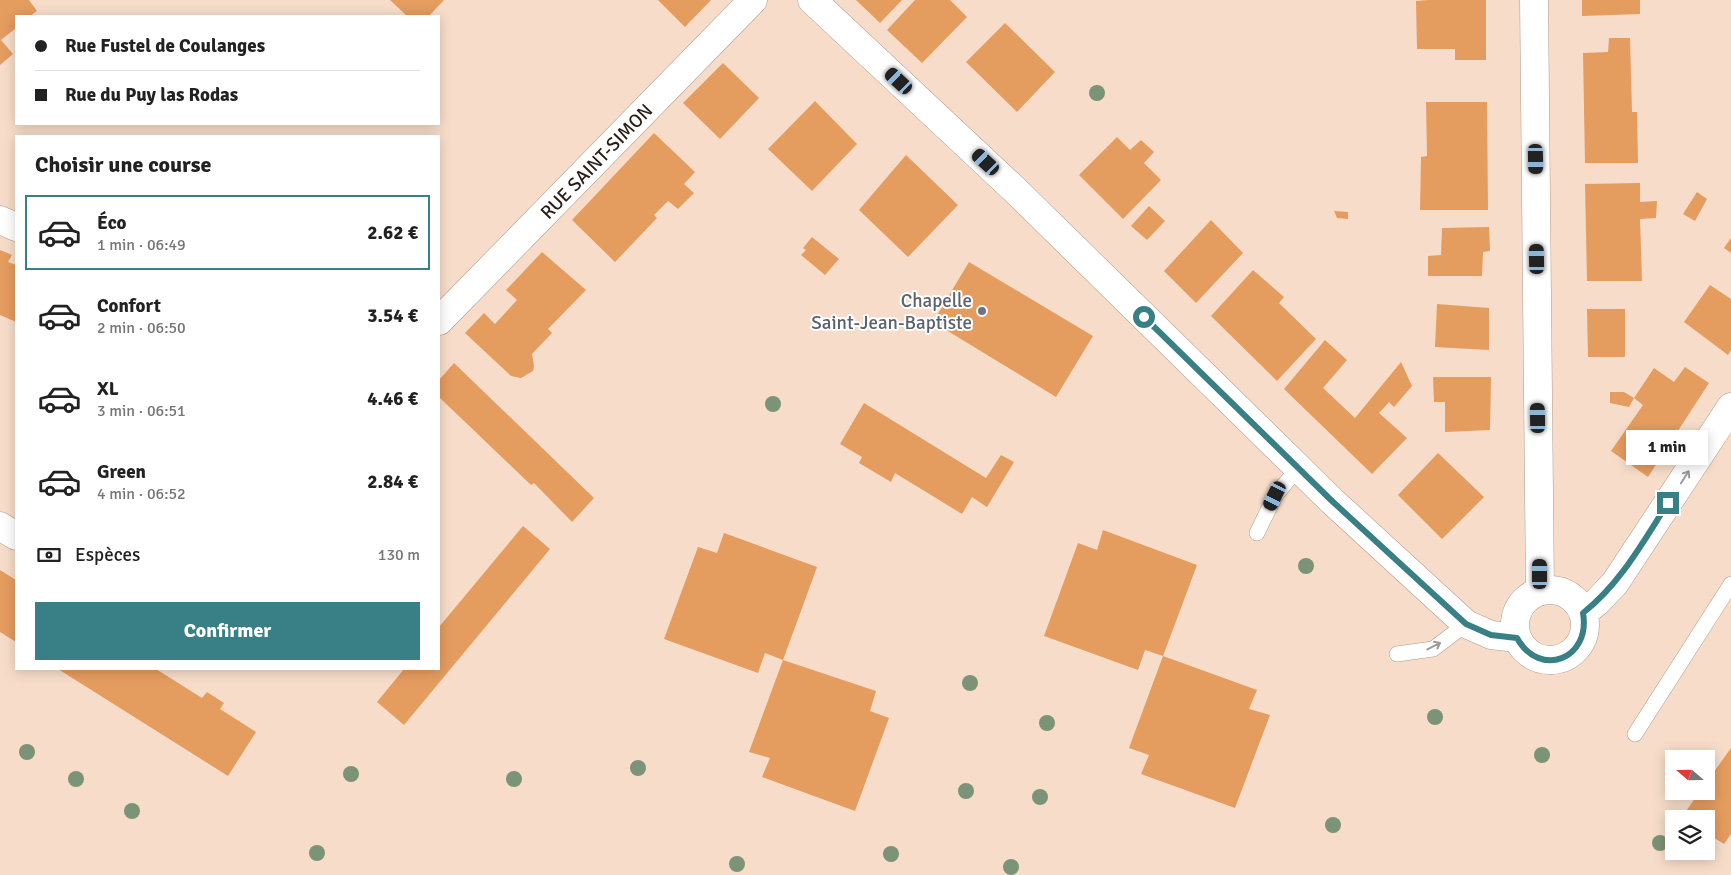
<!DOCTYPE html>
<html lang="fr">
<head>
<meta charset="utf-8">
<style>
	:root { --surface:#fff; --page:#f2f2f2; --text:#222; --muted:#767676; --line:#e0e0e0; --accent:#388085 }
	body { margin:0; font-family:Signika,sans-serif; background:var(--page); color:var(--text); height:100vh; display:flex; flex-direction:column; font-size:19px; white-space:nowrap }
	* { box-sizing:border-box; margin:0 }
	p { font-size:16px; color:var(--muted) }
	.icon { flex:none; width:28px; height:28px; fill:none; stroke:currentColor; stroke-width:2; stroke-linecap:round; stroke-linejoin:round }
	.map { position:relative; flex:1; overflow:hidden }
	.sheet { position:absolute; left:15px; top:135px; width:425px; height:535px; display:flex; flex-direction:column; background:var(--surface); border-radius:0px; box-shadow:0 2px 12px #0003 }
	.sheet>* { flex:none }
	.hud { position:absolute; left:15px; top:15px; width:425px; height:110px; border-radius:0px; box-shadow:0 2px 12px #0003; display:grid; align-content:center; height:110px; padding:0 20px; background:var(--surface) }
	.needle { width:32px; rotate:290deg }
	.controls { position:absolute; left:1665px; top:750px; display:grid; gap:10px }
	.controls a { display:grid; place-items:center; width:50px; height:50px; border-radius:0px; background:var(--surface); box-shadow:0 2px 12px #0003; font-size:25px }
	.end { position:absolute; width:22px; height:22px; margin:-11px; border:6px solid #388085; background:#fff; box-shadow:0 0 0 2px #fff }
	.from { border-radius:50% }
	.bubble { position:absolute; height:35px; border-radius:0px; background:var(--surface); box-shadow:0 2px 12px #0003; font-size:16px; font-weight:700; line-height:35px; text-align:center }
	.car { position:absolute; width:15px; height:30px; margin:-15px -8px; border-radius:6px; box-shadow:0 0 4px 1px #0007; background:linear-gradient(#222 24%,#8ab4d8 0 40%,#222 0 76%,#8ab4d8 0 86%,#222 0) }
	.hud b { display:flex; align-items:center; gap:18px; height:48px; font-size:19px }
	.hud b+b { border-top:1px solid var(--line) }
	.hud i { width:12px; height:12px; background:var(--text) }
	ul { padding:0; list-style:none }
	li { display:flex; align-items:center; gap:15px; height:75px; margin:0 10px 8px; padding:0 10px; border:2px solid transparent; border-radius:0px }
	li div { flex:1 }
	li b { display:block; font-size:19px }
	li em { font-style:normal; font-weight:700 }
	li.on { border-color:var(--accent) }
	li>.icon { width:45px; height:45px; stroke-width:1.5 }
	h2 { padding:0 20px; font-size:22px; line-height:60px }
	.pay { display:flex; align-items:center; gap:12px; height:55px; padding:0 20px; font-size:19px }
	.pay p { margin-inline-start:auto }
	.cta { display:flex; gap:10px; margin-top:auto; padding:10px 20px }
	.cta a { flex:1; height:58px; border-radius:0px; background:var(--accent); color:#fff; font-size:20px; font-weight:700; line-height:58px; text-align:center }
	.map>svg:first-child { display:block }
</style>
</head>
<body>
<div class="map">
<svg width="1731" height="875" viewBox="0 0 1731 875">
	<rect width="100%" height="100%" fill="#f7ddc9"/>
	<path fill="#e59c5f" d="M0,0h29l8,11 -7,5h-14v12l-15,12 12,14 -13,11z
		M390,0h54l-15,16h-22z
		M658,0h53l-26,27z
		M856,0h46l-22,23z
		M915,0h35l17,17 -45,46 -35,-33z
		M1428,0h58v60h-31v-11h-38l-1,-48z
		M1582,0h58v14l-58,2z
		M1005,23l50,49 -38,40 -51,-50z
		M1609,38h21l2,74h5l1,51h-53l-2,-110 25,-1z
		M723,63l36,35 -39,41 -37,-36z
		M815,101l42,43 -45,47 -44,-42z
		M1426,102h61l1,108h-68l1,-53 6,-1z
		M654,133l41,39 -11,12 10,9 -16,16 -10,-8 -14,14 3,3 -42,44 -43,-42z
		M1117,137l13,13 11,-10 13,12 -10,11 17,17 -38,39 -44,-44z
		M906,155l52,50 -50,52 -49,-47z
		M1640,183v19l17,-1 -1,17 -16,1 2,62h-55l-2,-97z
		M1697,192l10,7 -12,22 -12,-7z
		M1149,206l16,15 -18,19 -16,-14z
		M1334,211l14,1v7l-11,-1z
		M1211,220l32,33 -47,50 -32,-32z
		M1489,227l1,24 -7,1 -1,24h-54v-20l13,-1 1,-27z
		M812,237l27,22 -14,16 -24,-20 5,-5 -3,-2z
		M1731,238v15l-7,-5z
		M0,250l12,5 -4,7 8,3v57l-16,-7z
		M542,252l44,38 -38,39 4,4 -20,21 2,12 -1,5 -12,7 -10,-2 -46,-43 19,-20 11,11 22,-24 -11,-10z
		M969,262l124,74 -37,61 -123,-75z
		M1253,270l31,27 -5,6 37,36 -39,42 -66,-65z
		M1710,285l21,14v51l-3,5 -44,-33z
		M1437,304l52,4v42l-54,-3z
		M1587,309h38v48h-37z
		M1325,340l22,20 -24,28 32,30 46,-56 11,24 -18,21 -5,-5 -10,11 28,25 -35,36 -88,-85z
		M454,363l140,135 -22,24 -38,-39 -3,2 -92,-88v-17z
		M1685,367l24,16 -61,94 -37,-26 32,-46 -9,-7 20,-30 20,14z
		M1433,377h58l-1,53 -45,2v-30h-11z
		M1610,392h14l10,6 -5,9 -19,-4z
		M864,403l122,75 15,-23 13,7 -27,45 -15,-10 -10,17 -67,-41 -4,9 -32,-19 3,-6 -22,-13z
		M1438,453l46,44 -42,42 -44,-44z
		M523,526l27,23 -146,176 -27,-23 27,-33h35v-42z
		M1103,530l94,35 -34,91 -18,-6 -7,20 -94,-34 34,-93 19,7z
		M724,533l93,34 -34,93 -18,-7 -7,20 -94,-34 34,-92 19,6z
		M0,570l16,10v62l-16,-10z
		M1163,656l94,34 -8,19 21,6 -35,93 -94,-34 8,-19 -20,-7z
		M783,660l93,31 -6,20 19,7 -34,93 -93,-34 8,-19 -21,-6z
		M58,669h98l46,29 5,-6 17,11 -4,6 36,23 -28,44z
		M1731,748v86l-7,10 -18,-11v-14h-21l-3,-2 18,-26h6v-8z"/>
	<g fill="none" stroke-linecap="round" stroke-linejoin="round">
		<defs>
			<path id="service" d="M1257,533l18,-37 23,-28
				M1397,654l36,-5 33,-25
				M1635,734l96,-150"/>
			<path id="minor" d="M812,0l203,190 317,311 134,123 25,11 26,3
				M1534,0l6,591
				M0,220l16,7
				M439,321l314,-321
				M0,526l16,10
				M1515 625a35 35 0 1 1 70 0a35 35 0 1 1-70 0Z
				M1583,613l14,-11 18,-19 116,-176"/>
		</defs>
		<use href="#service" stroke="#b29a87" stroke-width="16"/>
		<use href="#minor" stroke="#b29a87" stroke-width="29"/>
		<use href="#service" stroke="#fff" stroke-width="15"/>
		<use href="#minor" stroke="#fff" stroke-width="28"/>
	</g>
	<g fill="#7b9376">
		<circle cx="1097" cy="93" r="8"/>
		<circle cx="773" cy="404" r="8"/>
		<circle cx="1306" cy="566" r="8"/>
		<circle cx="970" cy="683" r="8"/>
		<circle cx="1435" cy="717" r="8"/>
		<circle cx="1047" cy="723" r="8"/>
		<circle cx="27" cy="752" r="8"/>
		<circle cx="1542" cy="755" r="8"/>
		<circle cx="638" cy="768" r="8"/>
		<circle cx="351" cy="774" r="8"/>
		<circle cx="76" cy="779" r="8"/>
		<circle cx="514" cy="779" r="8"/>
		<circle cx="966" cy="791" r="8"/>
		<circle cx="1040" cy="797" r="8"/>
		<circle cx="132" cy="811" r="8"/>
		<circle cx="1333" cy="825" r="8"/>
		<circle cx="1660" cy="843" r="8"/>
		<circle cx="317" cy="853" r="8"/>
		<circle cx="891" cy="854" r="8"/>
		<circle cx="737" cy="864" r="8"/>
		<circle cx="1011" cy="867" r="8"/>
	</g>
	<defs><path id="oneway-shaft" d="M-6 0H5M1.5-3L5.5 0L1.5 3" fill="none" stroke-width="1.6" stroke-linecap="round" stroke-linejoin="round" transform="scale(1.25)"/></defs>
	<g stroke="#9e9a97">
		<use href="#oneway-shaft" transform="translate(1685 477) rotate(-57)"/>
		<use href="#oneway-shaft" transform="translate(1434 646) rotate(-27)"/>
	</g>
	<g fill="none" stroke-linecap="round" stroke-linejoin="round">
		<path stroke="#388085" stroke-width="6" d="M1144,317l188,184 134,123 25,11 26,3c23,41 74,21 66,-25 37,-29 60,-71 85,-110"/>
	</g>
	<circle fill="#6b7280" stroke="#fff" stroke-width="2" cx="982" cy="311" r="5"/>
	<g text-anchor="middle" stroke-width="4" stroke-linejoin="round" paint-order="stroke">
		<g font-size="19" fill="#281e17" stroke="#fff">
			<text transform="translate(596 161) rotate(-46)" y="7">RUE SAINT-SIMON</text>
		</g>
		<g font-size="19" fill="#5b616d" stroke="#fff" text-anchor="end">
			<text x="972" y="307">Chapelle<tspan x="972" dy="22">Saint-Jean-Baptiste</tspan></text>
		</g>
	</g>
</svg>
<div class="controls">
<a><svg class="needle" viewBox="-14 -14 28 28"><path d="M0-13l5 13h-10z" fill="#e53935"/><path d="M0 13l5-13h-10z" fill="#767676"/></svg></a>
<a><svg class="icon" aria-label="layers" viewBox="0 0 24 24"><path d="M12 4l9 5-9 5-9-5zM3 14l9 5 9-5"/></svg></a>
</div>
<i class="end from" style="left:1144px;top:317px"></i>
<i class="end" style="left:1668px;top:503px"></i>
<div class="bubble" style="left:1626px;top:430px;width:82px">1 min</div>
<i class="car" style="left:899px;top:81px;rotate:313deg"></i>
<i class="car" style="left:1536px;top:159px;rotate:179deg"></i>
<i class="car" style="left:986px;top:162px;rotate:313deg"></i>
<i class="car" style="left:1537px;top:259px;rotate:359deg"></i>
<i class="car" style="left:1538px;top:418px;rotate:359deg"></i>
<i class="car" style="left:1275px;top:496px;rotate:206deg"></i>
<i class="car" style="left:1540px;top:574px;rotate:0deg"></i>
<div class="hud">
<b><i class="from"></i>Rue Fustel de Coulanges</b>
<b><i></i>Rue du Puy las Rodas</b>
</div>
<section class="sheet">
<h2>Choisir une course</h2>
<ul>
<li class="on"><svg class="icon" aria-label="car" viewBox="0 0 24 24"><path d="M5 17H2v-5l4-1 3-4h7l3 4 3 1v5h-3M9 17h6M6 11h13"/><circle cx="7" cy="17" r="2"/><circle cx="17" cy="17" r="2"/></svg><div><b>Éco</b><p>1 min · 06:49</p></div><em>2.62 €</em></li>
<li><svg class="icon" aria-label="car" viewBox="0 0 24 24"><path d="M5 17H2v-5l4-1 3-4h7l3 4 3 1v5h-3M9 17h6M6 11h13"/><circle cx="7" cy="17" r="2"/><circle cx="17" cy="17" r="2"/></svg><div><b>Confort</b><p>2 min · 06:50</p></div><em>3.54 €</em></li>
<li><svg class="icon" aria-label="car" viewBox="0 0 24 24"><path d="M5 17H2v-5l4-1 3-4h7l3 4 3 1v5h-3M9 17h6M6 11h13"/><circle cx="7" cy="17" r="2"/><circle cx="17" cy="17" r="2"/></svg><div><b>XL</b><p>3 min · 06:51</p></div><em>4.46 €</em></li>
<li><svg class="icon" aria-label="car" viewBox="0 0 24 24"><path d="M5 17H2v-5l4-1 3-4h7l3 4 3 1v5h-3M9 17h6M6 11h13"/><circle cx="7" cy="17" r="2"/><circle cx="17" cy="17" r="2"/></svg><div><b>Green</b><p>4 min · 06:52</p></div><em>2.84 €</em></li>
</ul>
<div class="pay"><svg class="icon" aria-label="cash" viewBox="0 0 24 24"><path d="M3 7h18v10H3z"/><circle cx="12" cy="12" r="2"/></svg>Espèces<p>130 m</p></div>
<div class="cta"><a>Confirmer</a></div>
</section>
</div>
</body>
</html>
